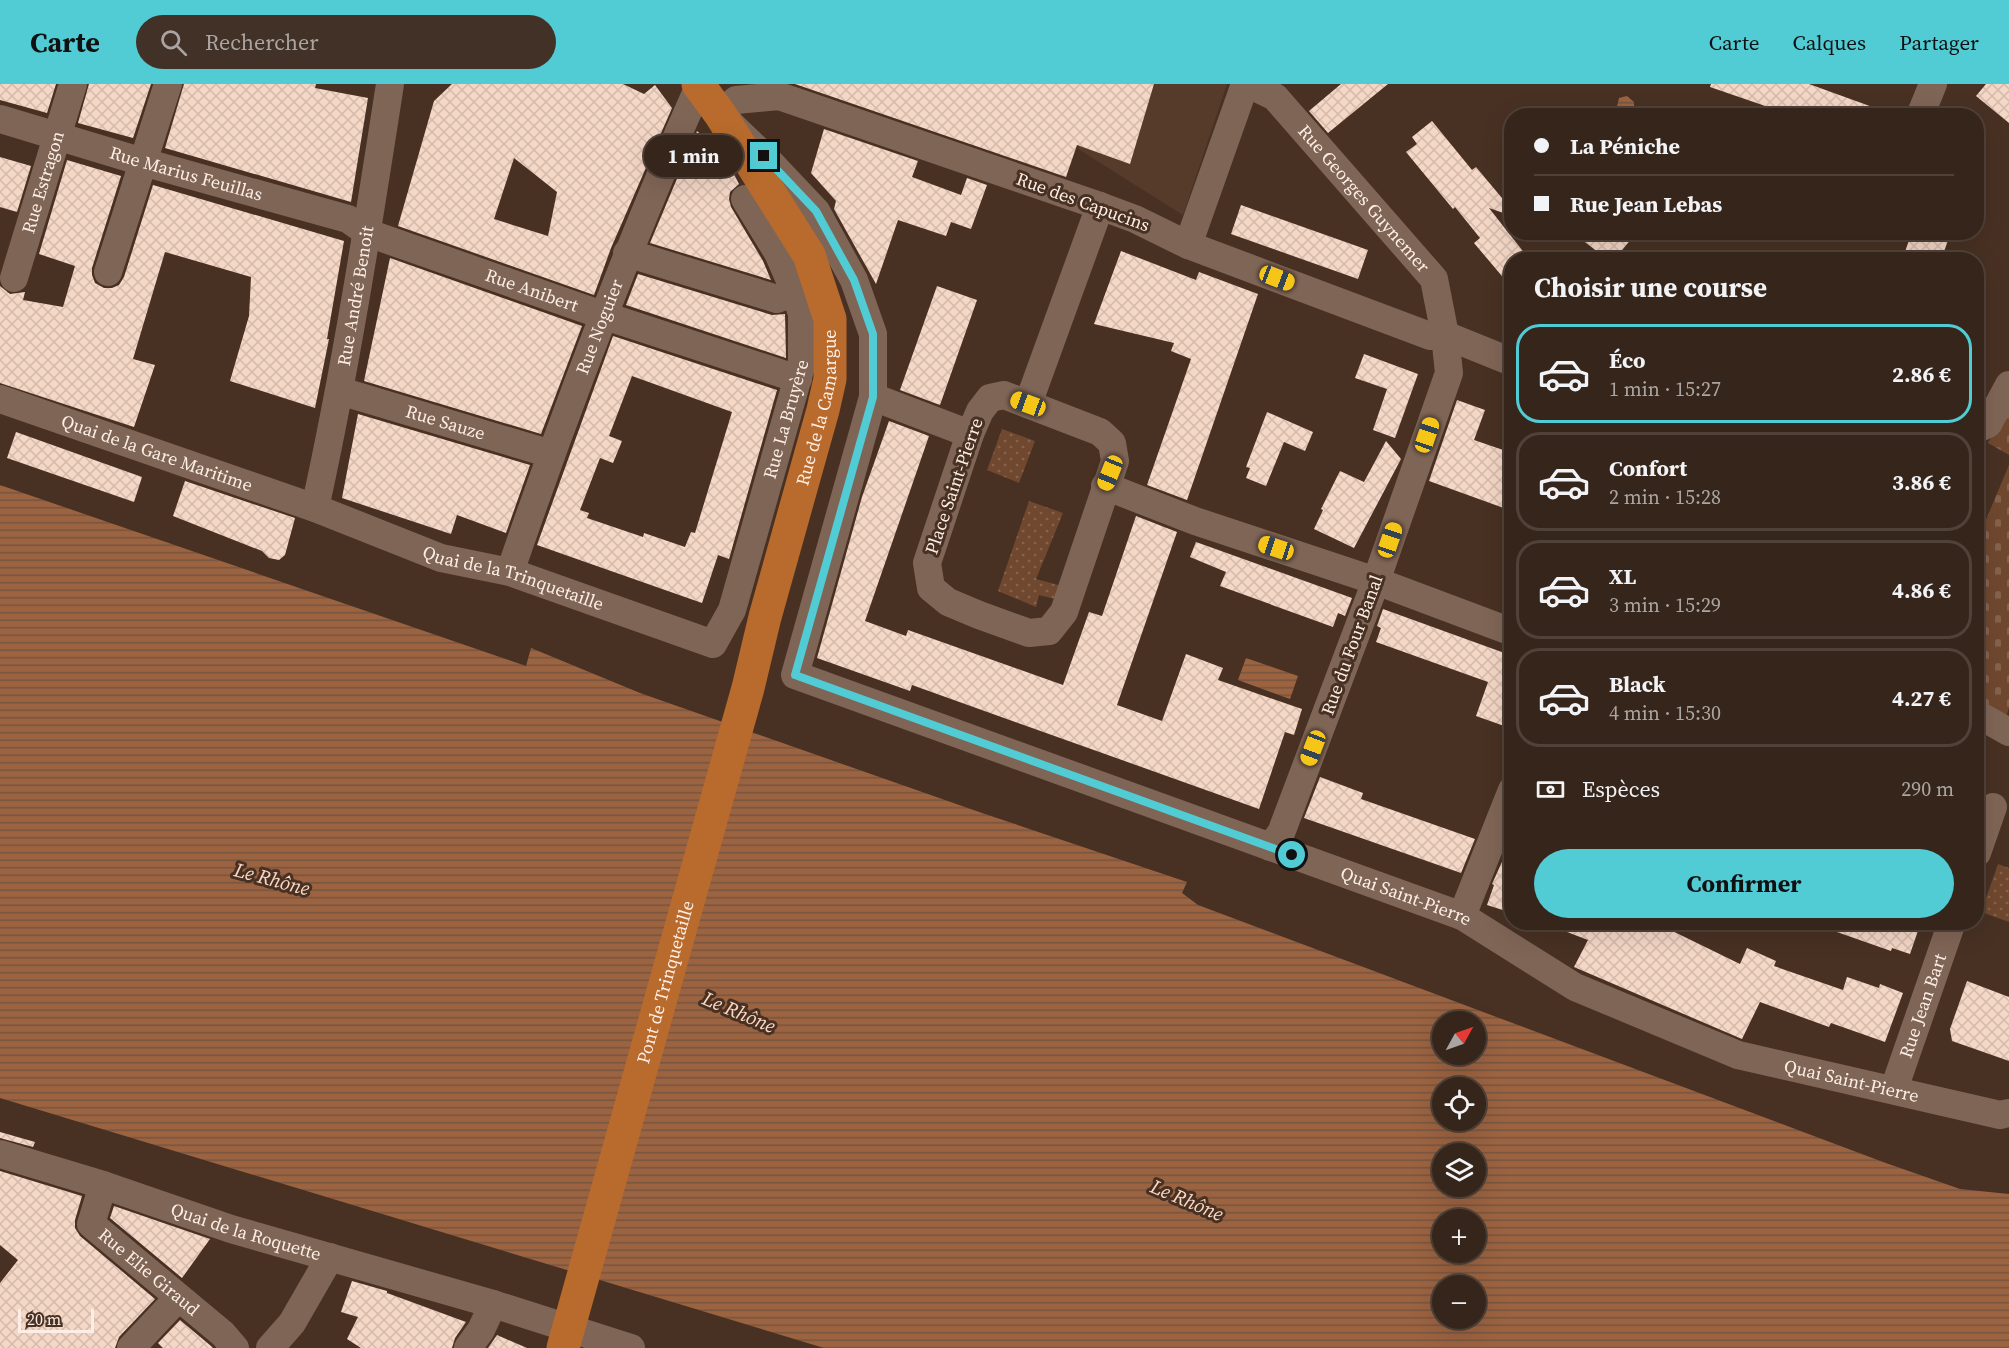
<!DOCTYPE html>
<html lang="fr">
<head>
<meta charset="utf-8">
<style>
	:root { --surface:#36251a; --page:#413127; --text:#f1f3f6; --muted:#aaa5a2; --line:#504239; --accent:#51ccd5 }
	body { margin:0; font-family:"Source Serif 4",serif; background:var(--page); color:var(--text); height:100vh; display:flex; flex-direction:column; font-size:22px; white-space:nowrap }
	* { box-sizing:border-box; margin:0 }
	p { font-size:20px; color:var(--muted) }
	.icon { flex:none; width:33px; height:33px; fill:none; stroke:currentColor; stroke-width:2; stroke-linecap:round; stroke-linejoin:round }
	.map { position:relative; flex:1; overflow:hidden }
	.sheet { position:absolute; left:1504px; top:168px; width:480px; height:678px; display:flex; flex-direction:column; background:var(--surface); border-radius:24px; box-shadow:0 6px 24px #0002,0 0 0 2px var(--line) }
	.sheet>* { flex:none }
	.banner { position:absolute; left:1504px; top:24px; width:480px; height:132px; border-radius:24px; box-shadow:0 6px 24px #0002,0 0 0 2px var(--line); display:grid; align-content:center; height:132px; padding:0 30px; background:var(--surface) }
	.needle { width:39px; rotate:50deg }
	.controls { position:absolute; left:1432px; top:927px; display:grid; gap:12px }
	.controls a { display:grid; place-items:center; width:54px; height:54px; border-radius:50%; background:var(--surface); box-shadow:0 6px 24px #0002,0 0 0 2px var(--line); font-size:30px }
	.scale { position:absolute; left:18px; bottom:15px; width:76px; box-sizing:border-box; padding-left:6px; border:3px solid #fdeee5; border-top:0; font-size:16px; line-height:21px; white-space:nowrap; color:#fdeee5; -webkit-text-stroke:4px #483123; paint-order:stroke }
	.end { position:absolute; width:27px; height:27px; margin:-14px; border:8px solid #51ccd5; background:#111; box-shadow:0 0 0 3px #111 }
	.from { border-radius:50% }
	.bubble { position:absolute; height:42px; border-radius:21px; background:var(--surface); box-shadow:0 6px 24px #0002,0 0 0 2px var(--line); font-size:20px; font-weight:700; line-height:42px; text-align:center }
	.car { position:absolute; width:18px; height:36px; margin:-18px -9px; border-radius:8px; box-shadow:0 0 4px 2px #0007; background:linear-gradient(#f5c518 24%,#345 0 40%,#f5c518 0 76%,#345 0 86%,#f5c518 0) }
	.banner b { display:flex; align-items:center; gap:21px; height:57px; font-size:22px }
	.banner b+b { border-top:2px solid var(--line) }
	.banner i { width:15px; height:15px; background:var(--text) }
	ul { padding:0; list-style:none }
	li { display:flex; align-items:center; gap:18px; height:99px; margin:0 12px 9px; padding:0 18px; border:3px solid var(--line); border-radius:24px }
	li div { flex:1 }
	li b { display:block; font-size:22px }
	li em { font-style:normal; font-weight:700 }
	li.on { border-color:var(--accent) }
	li>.icon { width:54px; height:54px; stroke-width:1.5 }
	h2 { padding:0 30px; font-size:27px; line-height:72px }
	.pay { display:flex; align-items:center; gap:15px; height:66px; padding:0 30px; font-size:22px }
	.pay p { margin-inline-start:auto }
	.action { display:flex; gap:12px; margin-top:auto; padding:12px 30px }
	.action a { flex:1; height:69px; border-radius:36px; background:var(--accent); color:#111; font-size:24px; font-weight:700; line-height:69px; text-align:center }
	header { display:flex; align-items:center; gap:36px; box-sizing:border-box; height:84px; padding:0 30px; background:var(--accent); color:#111 }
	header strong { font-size:28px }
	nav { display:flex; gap:33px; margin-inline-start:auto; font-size:21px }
	.search { width:420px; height:54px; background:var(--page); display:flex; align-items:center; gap:15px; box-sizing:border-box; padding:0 21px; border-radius:33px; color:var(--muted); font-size:22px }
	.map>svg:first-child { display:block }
</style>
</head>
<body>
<header>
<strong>Carte</strong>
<div class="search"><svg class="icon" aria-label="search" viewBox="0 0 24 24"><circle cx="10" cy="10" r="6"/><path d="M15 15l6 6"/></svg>Rechercher</div>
<nav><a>Carte</a><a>Calques</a><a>Partager</a></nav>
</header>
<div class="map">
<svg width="2009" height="1264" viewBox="0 0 2009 1264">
	<defs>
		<pattern id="grass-dots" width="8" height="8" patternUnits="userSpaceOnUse" patternTransform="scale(1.5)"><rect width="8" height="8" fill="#70482f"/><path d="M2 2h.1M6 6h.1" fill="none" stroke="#85634d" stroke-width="1.8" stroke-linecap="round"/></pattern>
		<pattern id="cemetery-stones" width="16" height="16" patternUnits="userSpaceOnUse" patternTransform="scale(1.5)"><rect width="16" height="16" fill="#70482f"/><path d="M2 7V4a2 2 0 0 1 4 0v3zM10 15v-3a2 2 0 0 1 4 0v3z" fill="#85634d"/></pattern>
		<pattern id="water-rules" width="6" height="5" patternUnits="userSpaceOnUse" patternTransform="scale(1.5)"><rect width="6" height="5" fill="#9c6340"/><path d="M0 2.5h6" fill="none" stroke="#745542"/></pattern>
		<pattern id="building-cross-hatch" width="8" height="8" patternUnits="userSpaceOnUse" patternTransform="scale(1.5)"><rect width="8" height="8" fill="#f5d7c6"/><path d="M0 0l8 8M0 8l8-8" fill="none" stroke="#d3baac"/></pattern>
	</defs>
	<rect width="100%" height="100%" fill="#483123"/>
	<path fill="#573b2a" d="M1097,0h130l-44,131 -105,-66z"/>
	<path fill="url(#grass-dots)" d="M1002,345l33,12 -16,42 -32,-13z
		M1029,417l34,12 -27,66 26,7 -7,13 -16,-4 -3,12 -38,-16z
		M1998,780l11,4v54l-28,-10z"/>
	<path fill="url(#cemetery-stones)" d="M2009,317v54l-21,-12z
		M2009,381v243l-4,12 -28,-16v-163z"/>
	<path fill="url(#water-rules)" fill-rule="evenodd" d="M1627,12l7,6v13h-19l4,-17z
		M0,401l526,181 5,-18 109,45 342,120 205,69 -5,11 16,12 685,257 77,27 49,5v154h-1185l-824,-250zM1443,938h33v32h-33zM1443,1004h33v32h-33zM1443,1070h33v32h-33zM1443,1136h33v32h-33zM1443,1202h33v32h-33z
		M1246,574l52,18 -8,23 -52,-19z"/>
	<path fill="url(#building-cross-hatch)" fill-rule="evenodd" d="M0,0h56l-9,29 -47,-13z
		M89,0h62l-18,54 -55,-15z
		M184,0h132l-1,4 53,10 -17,104 -186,-54z
		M452,0h171l21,10 11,-9 17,23 -61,140 -17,47 -196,-69 36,-125zM514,74l43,34 -9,44 -54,-17z
		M795,0h359l-24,80 -53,-19 -11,32z
		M1341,0h47l-60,49 -19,-22z
		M1711,0h98l80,29v3h-121l3,-8 -61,-21z
		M1986,0h23v39l-33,-27z
		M1432,37l40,49 4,-3 36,43v6l-23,-8 41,52h-18v28l-38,-45 6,-5 -25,-31 -2,2 -47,-57 11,-8 -5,-7z
		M824,45l94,32 -6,16 49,18 6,-17 20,7 -16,44 -20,-7 -5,14 -48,-16 -22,64 -42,-75 2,-8 -25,-28z
		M697,47l27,24 15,29 -9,8 -1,7 2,8 32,54 8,19 -121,-37z
		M0,73l31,9 -14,46 -17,-5z
		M67,76l54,16 -29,92v7l3,8 9,5h8l7,-3 5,-8 29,-92 191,56 -17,98h2l-14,69 -85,-27 19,-65 2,-39 -86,-25 -32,107 22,6 -21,62 -134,-44v-97l10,8 15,-2 -2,8 40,7 12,-41 -36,-12z
		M1241,121l127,45 -10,29 -127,-45z
		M1572,148h65l-23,28h-6z
		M1912,148h39l-10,28h-39z
		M1121,167l75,29 3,-8 59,22 -71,206 -40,-15 44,-126 -20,-8 3,-8 -80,-19z
		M390,174l192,68 -41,108 -177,-53z
		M638,190l134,41 13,-1 1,44 -160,-53z
		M937,202l40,14 -37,105 -40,-15z
		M613,252l164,54 -48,169 -11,-4 -16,48 -165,-58zM632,292l100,36 -37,121 -4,-1 -6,15 -41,-14 -1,4 -56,-19 2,-5 -9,-3 20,-52 13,5 9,-22 -13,-5z
		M1364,270l54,20 -23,64 -22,-8 14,-41 -32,-11z
		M1457,316l28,10 -11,30 38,13v58l-83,-30z
		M1267,328l46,20 -8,19 -21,-9 -18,44 -20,-8 4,-10 -4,-1z
		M358,330l172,51 -24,68 -49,-18 -6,19 -109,-36z
		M889,337l40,15 -64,185 41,15 2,-6 155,55 26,-73 13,4 34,-100 41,16 -60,173 45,16 24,-67 37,14 -5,12 84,29 -8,26 -9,-3 -26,77 -347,-124 -2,6 -93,-33 45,-161z
		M16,348l126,45 -8,25 -127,-44z
		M1386,357l15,18 -47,89 -40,-19 9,-19 -2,-1 19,-38 24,11z
		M185,397l110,37 -10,37 -6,5 -10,-2 -7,-7 -89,-35z
		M1196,458l156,56 -7,18 -7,-3 -5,14 -113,-41 6,-14 -36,-15z
		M1383,525l127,46 -6,15 8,3v40l-5,14 -31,-11 12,-34 -112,-40 5,-14 -4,-2z
		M1320,693l43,16 -2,6 114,40 -14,34 -157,-55z
		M1510,760h2v69l-25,-8 7,-20 -2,-1z
		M1547,838h107l86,42 7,-16 29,13 -2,5 69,24 4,-13 32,11 1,-4 23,9 -18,49 -54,-19 -2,4 -69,-25 -18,37 -168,-72 14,-27 -42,-16z
		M1818,838h53l26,10 3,-10h21l-11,32 -18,-6 -1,3 -74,-26z
		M1967,897l42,16v64l-57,-20 -2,-12z
		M0,1048l35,10 -2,5 -33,-9z
		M0,1087l82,25 -7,24v8l5,8 75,63 -36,38 -4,11h-115v-65l18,-23 -18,-15z
		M114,1122l96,33 -28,39 -72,-60z
		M352,1197l35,10v2l79,29 -11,16 -3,10h-91l-14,-9 11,-22 -17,-5z
		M180,1236l31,26 2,2h-50l-5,-5z
		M497,1251l30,13h-39z"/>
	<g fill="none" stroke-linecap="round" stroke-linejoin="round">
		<g stroke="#7f6556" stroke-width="28">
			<path id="s1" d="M1248,0l27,13 159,182 11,56 4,38 -73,208 -95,252 -11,14"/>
			<path d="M1920,32l13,-32"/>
			<path id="s2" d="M0,35l143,43 205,57 20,14 234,82 196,64"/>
			<path d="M1188,161l57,-161"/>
			<path d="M627,169l150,46 18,-7"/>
			<path d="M108,188l60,-188"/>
			<path id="s3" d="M14,194l59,-194"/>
			<path id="s4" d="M1512,278l-67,-27 -15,1 -242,-91 -53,-26 -35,-13 -321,-110 -43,4 -16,14 44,42 52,55 38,69 19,54v63l-78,278 667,241 113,71 163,68 262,60 9,-2"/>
			<path id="s5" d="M340,307l211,63"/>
			<path d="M1004,311l96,37 12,11 3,18 -51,151 -15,19 -20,2 -50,-18 -31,-13 -17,-14 -4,-25 43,-129 10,-23 10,-13z"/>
			<path d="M873,313l97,37"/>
			<path id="s6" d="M0,315l315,109 126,50 69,14 203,72 19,-34 70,-247v-49l-7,-22 -17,-39 -33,-54"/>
			<path d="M1028,320l72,-198"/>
			<path d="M1977,345l11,-5 21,-39"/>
			<path d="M1105,402l90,35 181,60 136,51"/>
			<path id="s7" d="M315,424c31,-141 53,-282 75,-424"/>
			<path id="s8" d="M510,488c57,-166 119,-328 190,-488"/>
			<path d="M1977,630l32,18"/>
			<path d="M1977,769l16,-46"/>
			<path d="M1462,832l50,-126"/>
			<path id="s9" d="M1894,1005l58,-167"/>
			<path id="s10" d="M0,1070l103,31 128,44 262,75 138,44"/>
			<path id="s11" d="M103,1101l-12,39 132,110 12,14"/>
			<path d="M131,1264l47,-50"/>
			<path d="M270,1264l22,-25 38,-66"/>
			<path d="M468,1264l13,-18 12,-26"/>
		</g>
		<path stroke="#b86b2c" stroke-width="33" id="s12" d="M563,1264l185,-660 17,-71 58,-207 7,-31v-60l-21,-64 -89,-141 -22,-30"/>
	</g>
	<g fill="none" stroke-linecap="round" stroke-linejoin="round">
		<path stroke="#51ccd5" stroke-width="8" d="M764,72l52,55 38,69 19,54v63l-78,278 497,180"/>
	</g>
	<g text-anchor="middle" stroke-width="6" stroke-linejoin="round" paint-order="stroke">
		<g font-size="18" fill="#fdeee5" stroke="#483123">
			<text dy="6" stroke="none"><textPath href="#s2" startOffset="194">Rue Marius Feuillas</textPath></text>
			<text dy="6" stroke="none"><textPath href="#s3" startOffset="100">Rue Estragon</textPath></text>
			<text dy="6" stroke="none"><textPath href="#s1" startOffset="165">Rue Georges Guynemer</textPath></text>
			<text transform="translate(1083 118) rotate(20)" y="6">Rue des Capucins</text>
			<text dy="6" stroke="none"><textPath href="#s2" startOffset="560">Rue Anibert</textPath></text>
			<text dy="6" stroke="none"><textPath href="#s7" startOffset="216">Rue André Benoit</textPath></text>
			<text dy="6" stroke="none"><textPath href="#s8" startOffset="261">Rue Noguier</textPath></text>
			<text dy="6" stroke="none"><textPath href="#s12" startOffset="975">Rue de la Camargue</textPath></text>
			<text dy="6" stroke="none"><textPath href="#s6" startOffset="992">Rue La Bruyère</textPath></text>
			<text dy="6" stroke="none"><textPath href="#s5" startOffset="110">Rue Sauze</textPath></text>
			<text dy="6" stroke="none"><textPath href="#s6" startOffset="166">Quai de la Gare Maritime</textPath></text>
			<text transform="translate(954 402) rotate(-71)" y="6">Place Saint-Pierre</text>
			<text dy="6" stroke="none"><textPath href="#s6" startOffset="544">Quai de la Trinquetaille</textPath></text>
			<text transform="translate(1352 561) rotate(-70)" y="6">Rue du Four Banal</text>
			<text dy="6" stroke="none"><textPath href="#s4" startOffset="2120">Quai Saint-Pierre</textPath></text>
			<text dy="6" stroke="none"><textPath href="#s12" startOffset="380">Pont de Trinquetaille</textPath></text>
			<text dy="6" stroke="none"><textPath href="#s9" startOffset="88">Rue Jean Bart</textPath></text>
			<text dy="6" stroke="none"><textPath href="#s4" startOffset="2606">Quai Saint-Pierre</textPath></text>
			<text dy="6" stroke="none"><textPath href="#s10" startOffset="258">Quai de la Roquette</textPath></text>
			<text dy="6" stroke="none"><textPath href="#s11" startOffset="116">Rue Elie Giraud</textPath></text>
		</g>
		<g font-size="20" font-style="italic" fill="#fbd8c3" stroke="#483123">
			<text transform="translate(272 795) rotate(15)" y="7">Le Rhône</text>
			<text transform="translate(739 928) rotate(23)" y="7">Le Rhône</text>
			<text transform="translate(1187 1116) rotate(23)" y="7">Le Rhône</text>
		</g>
	</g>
</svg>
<div class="controls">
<a><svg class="needle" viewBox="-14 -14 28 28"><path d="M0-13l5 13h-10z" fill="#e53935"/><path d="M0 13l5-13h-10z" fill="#aaa5a2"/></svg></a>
<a><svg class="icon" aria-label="locate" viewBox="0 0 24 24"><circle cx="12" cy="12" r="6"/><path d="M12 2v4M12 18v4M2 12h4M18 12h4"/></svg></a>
<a><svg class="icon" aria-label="layers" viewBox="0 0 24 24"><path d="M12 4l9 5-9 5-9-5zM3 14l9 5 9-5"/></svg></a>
<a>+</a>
<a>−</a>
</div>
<div class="scale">20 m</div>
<i class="end from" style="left:1292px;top:771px"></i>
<i class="end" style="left:764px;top:72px"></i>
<div class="bubble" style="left:644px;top:51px;width:99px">1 min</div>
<i class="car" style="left:1277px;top:194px;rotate:111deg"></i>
<i class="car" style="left:1028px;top:320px;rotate:290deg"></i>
<i class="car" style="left:1427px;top:351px;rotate:19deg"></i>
<i class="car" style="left:1110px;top:389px;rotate:202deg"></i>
<i class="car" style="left:1390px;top:456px;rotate:19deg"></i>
<i class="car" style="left:1276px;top:464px;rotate:288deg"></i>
<i class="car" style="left:1313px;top:664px;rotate:201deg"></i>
<div class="banner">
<b><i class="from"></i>La Péniche</b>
<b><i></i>Rue Jean Lebas</b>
</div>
<section class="sheet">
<h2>Choisir une course</h2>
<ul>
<li class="on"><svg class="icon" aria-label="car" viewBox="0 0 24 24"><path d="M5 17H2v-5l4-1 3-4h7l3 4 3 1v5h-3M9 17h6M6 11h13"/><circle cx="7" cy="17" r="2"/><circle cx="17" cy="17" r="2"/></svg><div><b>Éco</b><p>1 min · 15:27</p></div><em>2.86 €</em></li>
<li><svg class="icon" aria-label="car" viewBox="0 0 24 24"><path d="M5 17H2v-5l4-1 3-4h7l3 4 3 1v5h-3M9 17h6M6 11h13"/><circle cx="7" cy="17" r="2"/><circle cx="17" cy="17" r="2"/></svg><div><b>Confort</b><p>2 min · 15:28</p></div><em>3.86 €</em></li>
<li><svg class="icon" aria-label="car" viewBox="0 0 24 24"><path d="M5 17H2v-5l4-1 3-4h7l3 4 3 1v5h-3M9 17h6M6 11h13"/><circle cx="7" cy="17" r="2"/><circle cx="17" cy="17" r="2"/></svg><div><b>XL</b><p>3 min · 15:29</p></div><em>4.86 €</em></li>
<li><svg class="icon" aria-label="car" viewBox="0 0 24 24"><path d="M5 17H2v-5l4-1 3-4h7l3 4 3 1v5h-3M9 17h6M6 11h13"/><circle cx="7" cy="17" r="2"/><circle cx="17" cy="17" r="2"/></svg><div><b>Black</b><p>4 min · 15:30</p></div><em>4.27 €</em></li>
</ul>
<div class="pay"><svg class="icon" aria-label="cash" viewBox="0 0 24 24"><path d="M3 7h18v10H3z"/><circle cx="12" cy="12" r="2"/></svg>Espèces<p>290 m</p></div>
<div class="action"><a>Confirmer</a></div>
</section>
</div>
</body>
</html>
